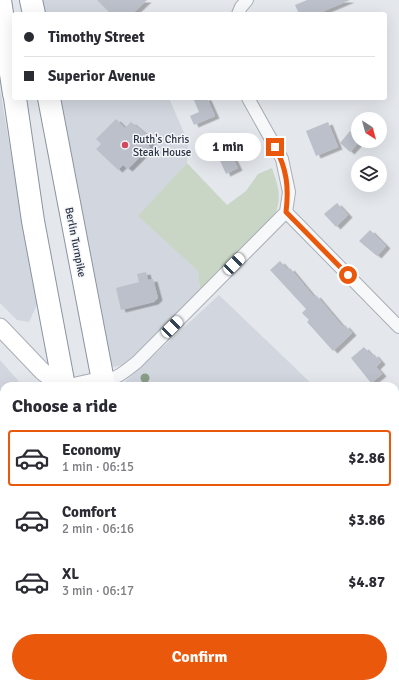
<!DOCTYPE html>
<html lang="en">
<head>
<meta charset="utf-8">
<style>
	:root { --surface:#fff; --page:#f7f7f7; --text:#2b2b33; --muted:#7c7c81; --line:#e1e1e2; --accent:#ea580c }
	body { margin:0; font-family:Signika,sans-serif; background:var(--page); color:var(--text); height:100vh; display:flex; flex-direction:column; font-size:15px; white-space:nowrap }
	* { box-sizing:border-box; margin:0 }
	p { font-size:13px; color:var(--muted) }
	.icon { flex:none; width:22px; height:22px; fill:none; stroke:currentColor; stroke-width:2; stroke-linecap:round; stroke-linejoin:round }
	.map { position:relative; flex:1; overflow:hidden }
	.side { position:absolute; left:0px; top:382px; width:399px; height:306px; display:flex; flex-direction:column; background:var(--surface); border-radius:12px 12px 0 0; box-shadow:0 4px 16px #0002 }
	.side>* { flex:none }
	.top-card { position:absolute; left:12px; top:12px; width:375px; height:88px; border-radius:4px; box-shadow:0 4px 16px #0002; display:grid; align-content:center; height:88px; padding:0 12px; background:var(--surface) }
	.needle { width:26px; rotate:144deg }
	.fabs { position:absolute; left:351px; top:112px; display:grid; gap:8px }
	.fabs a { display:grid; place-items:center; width:36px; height:36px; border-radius:50%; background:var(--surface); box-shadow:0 4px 16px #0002; font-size:20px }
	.end { position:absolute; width:18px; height:18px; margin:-9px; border:5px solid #ea580c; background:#fff; box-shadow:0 0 0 2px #fff }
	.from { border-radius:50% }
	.bubble { position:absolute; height:28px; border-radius:14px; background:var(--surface); box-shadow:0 4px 16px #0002; font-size:13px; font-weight:700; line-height:28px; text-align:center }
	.car { position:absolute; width:12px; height:24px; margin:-12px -6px; border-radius:5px; box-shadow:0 0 3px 1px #0007; background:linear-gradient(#fff 24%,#345 0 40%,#fff 0 76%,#345 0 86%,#fff 0) }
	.top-card b { display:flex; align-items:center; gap:14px; height:38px; font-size:15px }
	.top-card b+b { border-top:1px solid var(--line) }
	.top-card i { width:10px; height:10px; background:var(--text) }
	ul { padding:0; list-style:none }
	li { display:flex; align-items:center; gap:12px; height:56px; margin:0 8px 6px; padding:0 4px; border:2px solid transparent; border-radius:4px }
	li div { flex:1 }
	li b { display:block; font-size:15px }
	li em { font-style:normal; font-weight:700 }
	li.on { border-color:var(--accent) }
	li>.icon { width:36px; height:36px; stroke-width:1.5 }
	h2 { padding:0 12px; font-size:18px; line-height:48px }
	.action { display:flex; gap:8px; margin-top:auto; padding:8px 12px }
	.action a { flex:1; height:46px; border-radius:24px; background:var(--accent); color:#fff; font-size:16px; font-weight:700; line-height:46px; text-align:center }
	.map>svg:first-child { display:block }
</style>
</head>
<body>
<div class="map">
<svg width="399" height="688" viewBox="0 0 399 688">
	<defs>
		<filter id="shadow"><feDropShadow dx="4.5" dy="2.5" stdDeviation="0" flood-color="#0004"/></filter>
	</defs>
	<rect width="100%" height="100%" fill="#e4e7ec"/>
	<path fill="#d2d6de" d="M38,0h109l-15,14h-92z
		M0,90l37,215 -8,17 -12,-2 -17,-17z
		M55,98h114l19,44 -1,21 -48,53 59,55 2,19 -68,67 -10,8 -8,2 -5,-3z
		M219,295l95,91h-190l2,-5z
		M0,360l23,26h-19v298h99v4h-103z
		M395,463l4,4v64l-4,4z
		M181,684h198l4,4h-201z"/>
	<path fill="#c9d6c5" d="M187,163l40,42 19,-14 12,-17 14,-6c6,19 11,29 2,48l-74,74 -2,-19 -60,-55z"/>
	<path fill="#bbc0ca" filter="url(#shadow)" d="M97,0h50l-15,14h-21z
		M307,0h43l-33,14h-18l-4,-9z
		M193,98h14l8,18 -21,9 -4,-9 9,-4z
		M116,119l9,9 6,-6 22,18 -5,5 2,2 -22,22 -5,-4 -5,5 -22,-21 5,-5 -5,-5z
		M328,122l10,25 -22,9 -10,-25z
		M350,131l10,10 -10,11 -10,-9z
		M228,148l10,20 -12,6 -9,-20z
		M337,203l11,12 -12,12 -12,-13z
		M370,230l16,16 -9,10 -18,-15z
		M280,261l8,9 2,-2 24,29 2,-2 27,32 2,-2 7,8 -19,18 -26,-29 2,-2 -7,-7 4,-4 -36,-39z
		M146,272l2,8 5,-1 5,19 -4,4 -33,8 -5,-22 23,-6 -2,-8z
		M364,347l8,9 2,-2 7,8 -5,5 6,7 -11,9 -20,-25z"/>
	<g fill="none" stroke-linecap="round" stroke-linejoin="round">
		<defs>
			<path id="lane" d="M0,501l4,-1"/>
			<path id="street" d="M238,14l3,-7 6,-7
				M286,212l113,115
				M103,380c13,0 24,-10 34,-18l149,-150 3,-20 -7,-33 -34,-61
				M368,684l4,4"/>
			<path id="secondary" d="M0,327l42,44 19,15
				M76,386l27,-6"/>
			<path id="highway" d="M0,0l14,94
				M31,0l3,14
				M15,98l18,123 31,165
				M49,98l55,288
				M114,684l1,4
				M154,684l1,4
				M172,684l1,4"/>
		</defs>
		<use href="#lane" stroke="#a9aeb7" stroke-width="8"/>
		<use href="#street" stroke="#a9aeb7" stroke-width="14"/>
		<use href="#secondary" stroke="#a9aeb7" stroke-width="19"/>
		<use href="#highway" stroke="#8b94a3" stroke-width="24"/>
		<use href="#lane" stroke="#f7f8fa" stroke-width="6"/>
		<use href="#street" stroke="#f7f8fa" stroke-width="12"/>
		<use href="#secondary" stroke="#fff" stroke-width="17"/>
		<use href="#highway" stroke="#fff" stroke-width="22"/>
	</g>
	<circle fill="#899d89" cx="145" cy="378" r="4.5"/>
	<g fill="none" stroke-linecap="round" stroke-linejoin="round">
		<path stroke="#ea580c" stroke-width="5" d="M275,147c12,22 14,41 11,65l62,63"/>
	</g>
	<circle fill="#d1495b" stroke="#f4f6f9" stroke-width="1.5" cx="125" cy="145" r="4"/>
	<g text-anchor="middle" stroke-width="3" stroke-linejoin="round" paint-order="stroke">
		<g font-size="11" fill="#2b3445" stroke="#f4f6f9" text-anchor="start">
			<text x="133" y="143">Ruth's Chris<tspan x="133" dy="13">Steak House</tspan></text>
		</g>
		<g font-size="11" fill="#2b3445" stroke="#f4f6f9">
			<text transform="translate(76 242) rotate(79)" y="4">Berlin Turnpike</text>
		</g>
	</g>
</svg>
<div class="fabs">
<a><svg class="needle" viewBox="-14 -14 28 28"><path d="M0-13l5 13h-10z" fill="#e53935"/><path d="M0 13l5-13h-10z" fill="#7c7c81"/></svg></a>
<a><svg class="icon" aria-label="layers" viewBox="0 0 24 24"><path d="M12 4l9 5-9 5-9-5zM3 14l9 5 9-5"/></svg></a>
</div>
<i class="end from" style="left:348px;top:275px"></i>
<i class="end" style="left:275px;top:147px"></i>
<div class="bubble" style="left:195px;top:133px;width:66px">1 min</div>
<i class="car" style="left:234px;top:264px;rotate:45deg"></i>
<i class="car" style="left:172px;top:327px;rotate:45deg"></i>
<div class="top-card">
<b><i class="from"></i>Timothy Street</b>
<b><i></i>Superior Avenue</b>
</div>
<section class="side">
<h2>Choose a ride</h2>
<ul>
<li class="on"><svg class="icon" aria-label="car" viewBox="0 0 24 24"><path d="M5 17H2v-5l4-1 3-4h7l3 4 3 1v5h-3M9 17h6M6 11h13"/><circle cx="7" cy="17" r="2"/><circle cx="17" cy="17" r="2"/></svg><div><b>Economy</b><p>1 min · 06:15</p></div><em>$2.86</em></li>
<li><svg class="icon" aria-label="car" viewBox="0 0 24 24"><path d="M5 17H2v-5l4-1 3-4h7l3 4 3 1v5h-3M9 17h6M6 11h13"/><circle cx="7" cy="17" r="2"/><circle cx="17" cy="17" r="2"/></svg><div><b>Comfort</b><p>2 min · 06:16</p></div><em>$3.86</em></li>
<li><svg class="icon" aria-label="car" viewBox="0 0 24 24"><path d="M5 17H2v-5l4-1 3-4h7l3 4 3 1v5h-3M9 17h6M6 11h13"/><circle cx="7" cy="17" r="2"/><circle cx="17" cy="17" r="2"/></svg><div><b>XL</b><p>3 min · 06:17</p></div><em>$4.87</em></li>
</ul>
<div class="action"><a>Confirm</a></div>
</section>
</div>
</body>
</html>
